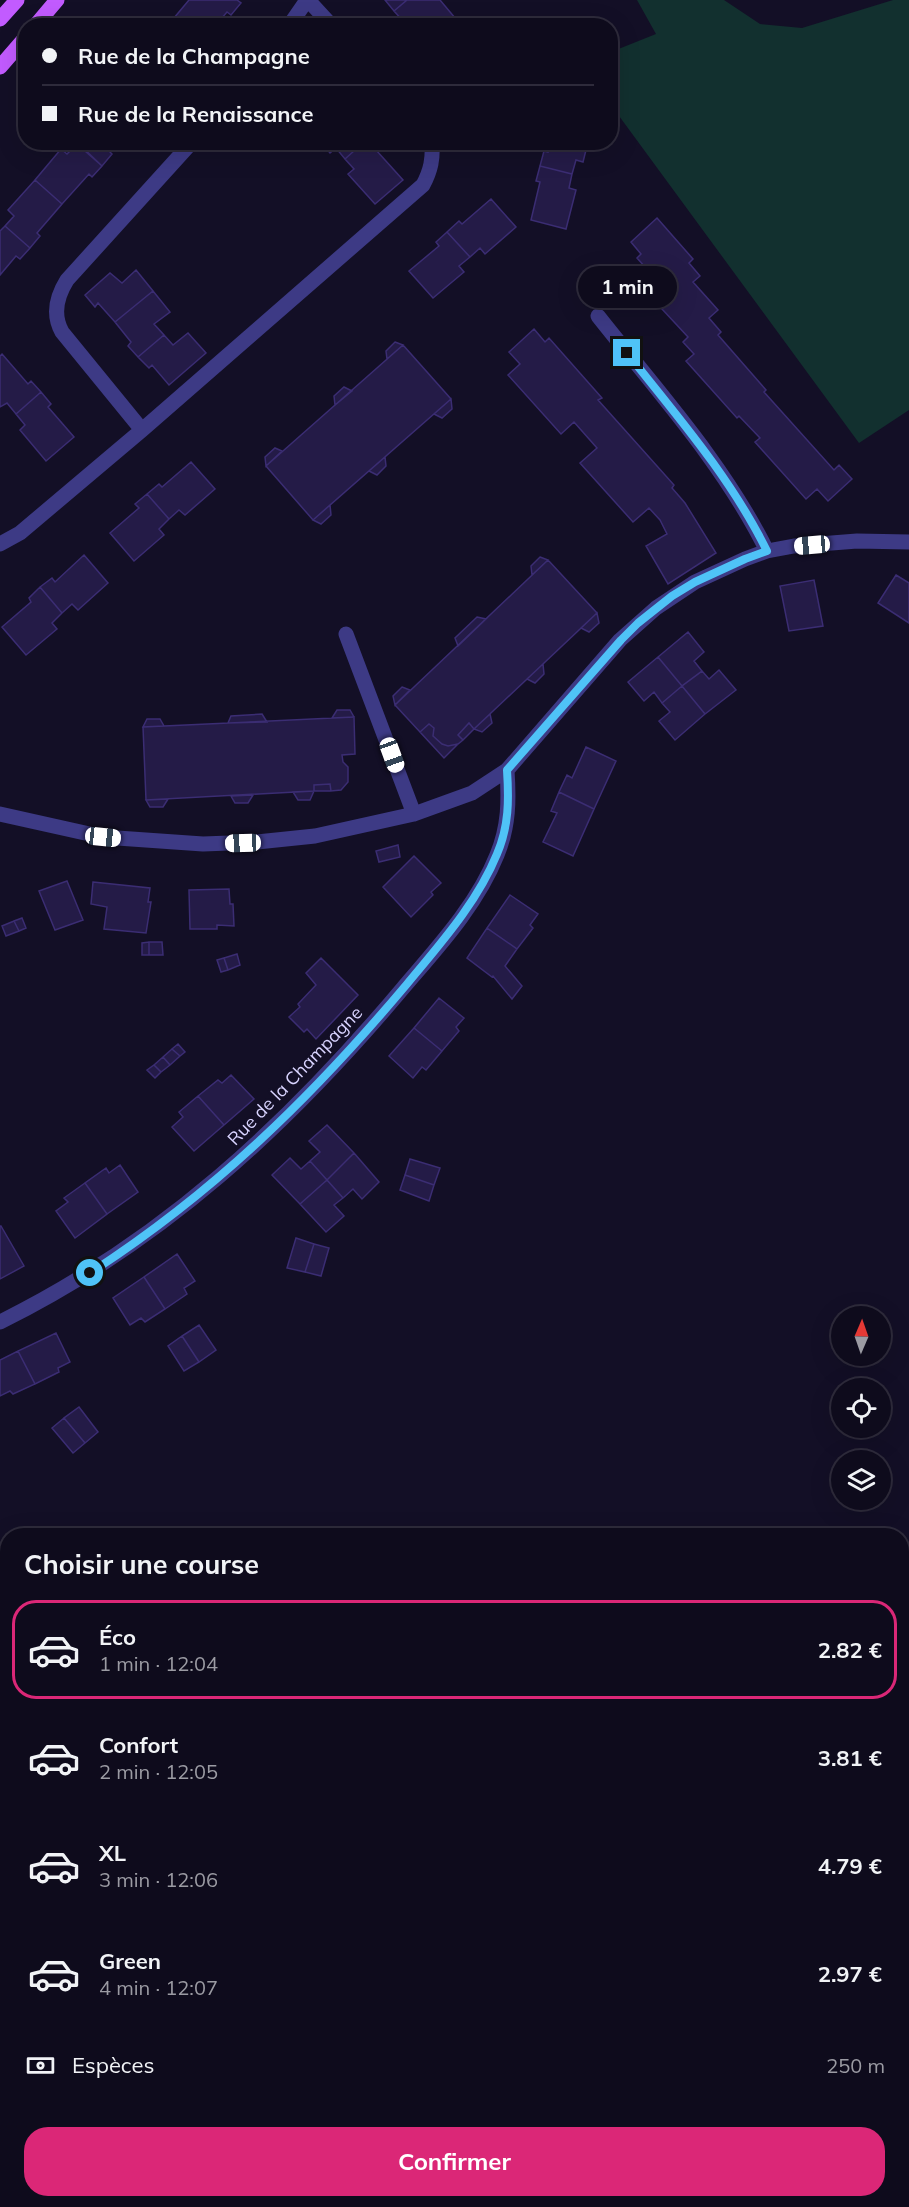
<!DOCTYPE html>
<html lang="fr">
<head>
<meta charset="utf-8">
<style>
	:root { --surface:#0e0b1c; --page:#171425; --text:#f1f3f6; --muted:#9b9ba3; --line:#2e2b3b; --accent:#db2777 }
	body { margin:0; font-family:Mulish,sans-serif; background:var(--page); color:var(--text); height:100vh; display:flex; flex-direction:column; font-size:22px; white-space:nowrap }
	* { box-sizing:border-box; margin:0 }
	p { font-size:20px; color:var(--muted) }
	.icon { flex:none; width:33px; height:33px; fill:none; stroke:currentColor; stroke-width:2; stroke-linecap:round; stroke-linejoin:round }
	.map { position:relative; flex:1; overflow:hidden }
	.sheet { position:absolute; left:0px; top:1528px; width:909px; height:680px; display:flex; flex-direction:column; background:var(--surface); border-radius:24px 24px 0 0; box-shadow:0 6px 24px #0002,0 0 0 2px var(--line) }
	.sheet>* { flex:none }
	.hud { position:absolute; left:18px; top:18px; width:600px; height:132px; border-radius:24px; box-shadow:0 6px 24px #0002,0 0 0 2px var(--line); display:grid; align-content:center; height:132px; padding:0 24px; background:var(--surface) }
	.needle { width:39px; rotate:2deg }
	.fabs { position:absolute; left:831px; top:1306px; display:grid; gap:12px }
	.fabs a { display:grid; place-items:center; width:60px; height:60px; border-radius:50%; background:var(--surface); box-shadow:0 6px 24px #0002,0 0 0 2px var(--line); font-size:30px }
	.end { position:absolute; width:27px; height:27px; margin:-14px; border:8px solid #4fc3f7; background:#111; box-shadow:0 0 0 3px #111 }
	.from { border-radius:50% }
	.bubble { position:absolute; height:42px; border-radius:21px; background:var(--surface); box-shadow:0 6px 24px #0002,0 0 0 2px var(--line); font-size:20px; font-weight:700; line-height:42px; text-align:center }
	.car { position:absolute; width:18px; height:36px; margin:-18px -9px; border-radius:8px; box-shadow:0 0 4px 2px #0007; background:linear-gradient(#fff 24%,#345 0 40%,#fff 0 76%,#345 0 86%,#fff 0) }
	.hud b { display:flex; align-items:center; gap:21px; height:57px; font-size:22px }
	.hud b+b { border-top:2px solid var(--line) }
	.hud i { width:15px; height:15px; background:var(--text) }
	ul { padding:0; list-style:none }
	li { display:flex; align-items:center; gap:18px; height:99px; margin:0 12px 9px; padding:0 12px; border:3px solid transparent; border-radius:24px }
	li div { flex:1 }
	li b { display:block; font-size:22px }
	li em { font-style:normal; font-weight:700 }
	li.current { border-color:var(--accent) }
	li>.icon { width:54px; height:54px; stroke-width:1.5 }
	h2 { padding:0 24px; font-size:27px; line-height:72px }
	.pay { display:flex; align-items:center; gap:15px; height:66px; padding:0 24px; font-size:22px }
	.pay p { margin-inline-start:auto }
	.button { display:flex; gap:12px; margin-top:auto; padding:12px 24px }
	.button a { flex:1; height:69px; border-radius:24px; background:var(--accent); color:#fff; font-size:24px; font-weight:700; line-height:69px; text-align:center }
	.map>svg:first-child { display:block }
</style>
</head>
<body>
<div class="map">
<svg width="909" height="2207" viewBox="0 0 909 2207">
	<rect width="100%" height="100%" fill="#130f26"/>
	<path fill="#12302f" d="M637,0h87l36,24 42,4 91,-28h16v410l-50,33 -248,-338v-53l45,-18z
		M0,2130l7,10 1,60 44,1 5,6h-57z"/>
	<path fill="#241b47" stroke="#3b2d73" stroke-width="1.5" d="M189,0h48l4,3 -10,12 -4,-3 -12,14h-31l-10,-8z
		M385,0h22l-13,11z
		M407,0h33l21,25 -48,1 -5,-7 -4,3 -10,-11z
		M174,18l10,8h-17z
		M77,142h38l-6,9 3,3 -10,12z
		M321,142h43l-19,17 -9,-11 -6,5z
		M364,142h12l3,5 -3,3 27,30 -28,24 -27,-30 6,-5 -9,-10z
		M551,142h37l-5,20 -7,-2 -4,14 -32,-8 4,-15 4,1z
		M77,144l25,22 -10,11 -3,-3 -27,30 -27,-24 26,-31 6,5z
		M540,166l32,8 -3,14 7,2 -10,39 -35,-9 9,-38 -4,-1z
		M35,180l27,24 -25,29 3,3 -10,12 -25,-22 9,-10 -6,-6z
		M491,199l25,28 -31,27 -5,-6 -10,9 -23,-25 12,-11 3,3z
		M657,218l36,41 -4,4 11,13 -7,6 25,28 -9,8 12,14 -3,3 48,55 -2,2 70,78 5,-5 13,14 -24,22 -11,-12 -11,10 -51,-57 5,-4 -21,-22 -2,2 -51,-57 8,-7 -11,-12 5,-5 -26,-28 11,-11 -36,-40 4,-4 -10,-12z
		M5,226l25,22 -10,11 -4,-3 -16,19v-44z
		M447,232l23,25 -11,9 5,6 -31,26 -24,-27 30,-25 -3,-4z
		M136,270l17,21 -38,31 -17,-19 -3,4 -10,-12 25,-22 12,10z
		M153,291l17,21 -16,12 10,11 -26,22 -10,-11 3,-4 -16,-20z
		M534,329l11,13 4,-4 53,60 -4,2 76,85 -2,3 13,15 31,50 -48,31 -22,-38 21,-12 -7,-14 -11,-12 -16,14 -53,-59 17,-15 -23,-26 -13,12 -53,-59 12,-11 -11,-12z
		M188,333l18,20 -37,32 -17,-20 -3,3 -11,-11 26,-22 9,10z
		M395,342l8,3 -16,14 -1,-8z
		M403,345l48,54 -138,121 -47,-54z
		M2,354l26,30 3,-3 10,11 -25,22 -9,-11 -7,4v-51z
		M344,387l8,4 -17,14 -1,-9z
		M41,392l10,12 -3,3 26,30 -28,24 -26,-31 5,-5 -9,-11z
		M451,399l1,10 -10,9 -8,-4z
		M275,448l7,3 -16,15 -1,-9z
		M385,457l1,9 -9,9 -8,-4z
		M191,462l24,27 -30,26 -6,-5 -10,9 -22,-25 12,-10 3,3z
		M147,494l22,25 -10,10 5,6 -30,26 -24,-28 29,-25 -4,-4z
		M330,505l1,10 -10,9 -8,-4z
		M84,555l24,28 -30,27 -6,-6 -10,9 -22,-26 12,-9 3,4z
		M540,557l8,3 -16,15 -1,-9z
		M548,560l49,53 -123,116 -5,-6 -11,12 5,5 -5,4 -10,2 -6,-2 -9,-8 1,-8 -5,-4 -9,8 -25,-27z
		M896,575l13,8v40l-31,-20z
		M814,580l9,46 -34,5 -9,-45z
		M40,587l22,26 -10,10 5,6 -31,26 -24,-28 29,-25 -2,-4z
		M597,613l2,10 -10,9 -8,-4z
		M477,617l9,2 -28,27 -3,-8z
		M688,632l16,20 -10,9 8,10 -20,15 -24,-29z
		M658,657l24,29 -20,17 -8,-11 -10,9 -16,-19z
		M543,664l1,10 -9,9 -8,-4z
		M719,670l17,20 -31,24 -23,-28 20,-15 7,8z
		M682,686l23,28 -30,26 -16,-19 11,-9 -8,-9z
		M402,687l8,3 -15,15 -2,-9z
		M337,710h13l4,7 -22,1z
		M262,714l5,8 -39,1 3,-7z
		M490,714l2,9 -10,9 -8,-3z
		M354,717l1,37 -13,1 1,7 5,5v15l-7,8 -10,1 -1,-7 -16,1v6l-168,9 -3,-73z
		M147,719h13l4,7 -21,1z
		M469,723l5,6 -11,11 -5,-5z
		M429,724l5,4 -1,8 9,8 6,2 10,-2 -14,14 -24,-26z
		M586,747l30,14 -22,48 -35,-17 8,-17 5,3z
		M330,784l1,7h-17v-6z
		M314,791l-4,9h-12l-5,-8z
		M559,792l35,17 -21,47 -30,-14 14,-29 -6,-2z
		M253,795l-5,8h-13l-4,-7z
		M168,799l-5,8h-13l-4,-7z
		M398,845l2,12 -21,5 -3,-11z
		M414,856l27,27 -10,9 2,3 -22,22 -28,-30z
		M67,881l16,39 -28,10 -16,-39z
		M93,882l57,6 -2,14h3l-5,31 -42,-4 3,-22 -16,-3z
		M229,889l1,15h3l1,22 -17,-1v4h-27l-1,-39z
		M510,895l28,19 -8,11 3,3 -16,21 -30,-21z
		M22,918l4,10 -7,3 -5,-10z
		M14,921l5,10 -13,5 -4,-10z
		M487,928l30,21 -12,17 17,20 -10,13 -19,-23 -1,1 -25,-19z
		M149,942v13h-7v-12z
		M149,942h13l1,13h-14z
		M237,954l3,11 -12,5 -4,-12z
		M224,958l4,12 -7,2 -4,-12z
		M321,958l37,37 -42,44 -9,-10 -3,3 -15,-15 11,-10 -2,-3 18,-19 -10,-12z
		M439,998l25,20 -8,9 3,4 -17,20 -28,-23z
		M414,1028l28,23 -16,19 -4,-3 -9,11 -24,-22z
		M178,1044l7,8 -5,4 -8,-7z
		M172,1049l8,7 -10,9 -7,-8z
		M163,1057l7,8 -9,7 -7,-7z
		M154,1065l7,7 -6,6 -8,-8z
		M231,1075l23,24 -30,26 -26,-29 20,-16 4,3z
		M198,1096l26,29 -30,26 -22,-24 11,-10 -4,-5z
		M327,1125l27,28 -27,27 -17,-19 10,-9 -11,-11z
		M354,1153l25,29 -17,17 -9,-10 -10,9 -16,-18z
		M290,1158l11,11 9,-8 17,19 -27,24 -28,-29z
		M410,1159l30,9 -6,17 -29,-10z
		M120,1165l18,27 -31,22 -22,-31 21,-15 3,5z
		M405,1175l29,10 -5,16 -29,-11z
		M327,1180l16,18 -9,7 10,11 -18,16 -26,-28z
		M85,1183l22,31 -32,24 -19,-27 12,-9 -4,-4z
		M1,1226l23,40 -24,13v-53z
		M296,1238l18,6 -9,28 -18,-4z
		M314,1244l15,4 -8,28 -16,-4z
		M177,1254l18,27 -11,7 3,6 -22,15 -21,-32z
		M144,1277l21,32 -20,13 -4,-4 -11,7 -17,-27z
		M199,1325l17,25 -17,12 -17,-26z
		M56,1333l14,29 -12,6 1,4 -24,12 -17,-33z
		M182,1336l17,26 -15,9 -16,-25z
		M18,1351l17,33 -22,10 -3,-3 -10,5v-36z
		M79,1407l19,25 -13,11 -21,-25z
		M64,1418l21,25 -12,10 -21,-25z"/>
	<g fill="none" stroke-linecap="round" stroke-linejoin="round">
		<path stroke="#3d3a85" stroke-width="15" d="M308,0l24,26
			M289,26l18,-26
			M598,316c60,76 126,148 169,235
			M142,430l-80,-98c-10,-18 -5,-36 5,-52l125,-138
			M0,544l20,-11 122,-103 281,-245c8,-15 10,-26 9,-43
			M346,634l68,180
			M0,814l103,23 100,7 54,-2 58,-6 99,-22 58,-21 35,-23 113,-130 36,-32 39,-26 50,-23 22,-8 27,-5 63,-5 52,1
			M0,1322c162,-80 288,-197 403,-334 35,-41 74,-83 94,-133 12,-29 12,-55 10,-85"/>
		<path stroke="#c25bff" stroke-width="15" d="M0,19l17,-19
			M35,26l22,-26
			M0,67l26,-30"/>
	</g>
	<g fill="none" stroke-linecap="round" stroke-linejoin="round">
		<path stroke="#4fc3f7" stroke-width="8" d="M90,1273c125,-81 222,-176 317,-289 33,-40 70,-81 90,-130 12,-28 12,-54 10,-84l114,-130 17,-17 34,-27 23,-14 50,-23 22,-8c-36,-73 -89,-134 -140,-198"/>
	</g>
	<g text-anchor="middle" stroke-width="5" stroke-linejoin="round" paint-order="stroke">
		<g font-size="18" fill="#d9d4ff" stroke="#130f26">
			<text transform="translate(295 1076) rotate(-46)" y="6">Rue de la Champagne</text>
		</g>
	</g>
</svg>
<div class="fabs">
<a><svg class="needle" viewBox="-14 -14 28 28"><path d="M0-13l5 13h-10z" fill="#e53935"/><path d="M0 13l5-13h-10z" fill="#9b9ba3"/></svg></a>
<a><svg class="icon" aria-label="locate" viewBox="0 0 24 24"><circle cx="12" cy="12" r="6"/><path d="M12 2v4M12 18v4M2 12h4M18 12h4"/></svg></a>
<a><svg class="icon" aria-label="layers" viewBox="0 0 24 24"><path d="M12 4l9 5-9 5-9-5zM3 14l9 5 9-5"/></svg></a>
</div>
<i class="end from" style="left:90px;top:1273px"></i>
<i class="end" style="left:627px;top:353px"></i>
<div class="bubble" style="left:578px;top:266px;width:99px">1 min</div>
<i class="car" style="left:812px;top:545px;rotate:265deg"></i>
<i class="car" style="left:392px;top:755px;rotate:160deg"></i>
<i class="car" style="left:103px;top:837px;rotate:96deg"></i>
<i class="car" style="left:243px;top:843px;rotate:268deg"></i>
<div class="hud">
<b><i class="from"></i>Rue de la Champagne</b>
<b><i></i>Rue de la Renaissance</b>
</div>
<section class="sheet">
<h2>Choisir une course</h2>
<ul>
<li class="current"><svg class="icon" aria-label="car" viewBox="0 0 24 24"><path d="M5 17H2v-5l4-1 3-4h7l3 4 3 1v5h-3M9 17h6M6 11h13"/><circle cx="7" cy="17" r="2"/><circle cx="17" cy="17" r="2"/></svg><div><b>Éco</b><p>1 min · 12:04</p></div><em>2.82 €</em></li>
<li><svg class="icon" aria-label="car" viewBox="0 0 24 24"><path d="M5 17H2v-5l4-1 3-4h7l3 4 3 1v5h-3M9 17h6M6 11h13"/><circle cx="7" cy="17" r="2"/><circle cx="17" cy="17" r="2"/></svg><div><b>Confort</b><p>2 min · 12:05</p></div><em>3.81 €</em></li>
<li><svg class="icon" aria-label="car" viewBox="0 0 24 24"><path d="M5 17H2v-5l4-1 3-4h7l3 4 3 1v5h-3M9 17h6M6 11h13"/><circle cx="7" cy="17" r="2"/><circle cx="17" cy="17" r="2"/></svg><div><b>XL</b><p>3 min · 12:06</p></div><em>4.79 €</em></li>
<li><svg class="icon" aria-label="car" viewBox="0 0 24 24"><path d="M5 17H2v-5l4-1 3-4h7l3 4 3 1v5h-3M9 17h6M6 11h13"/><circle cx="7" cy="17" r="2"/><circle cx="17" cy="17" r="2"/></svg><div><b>Green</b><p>4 min · 12:07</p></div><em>2.97 €</em></li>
</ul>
<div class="pay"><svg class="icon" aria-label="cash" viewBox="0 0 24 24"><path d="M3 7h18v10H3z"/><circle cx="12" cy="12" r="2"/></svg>Espèces<p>250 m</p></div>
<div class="button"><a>Confirmer</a></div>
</section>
</div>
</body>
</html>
